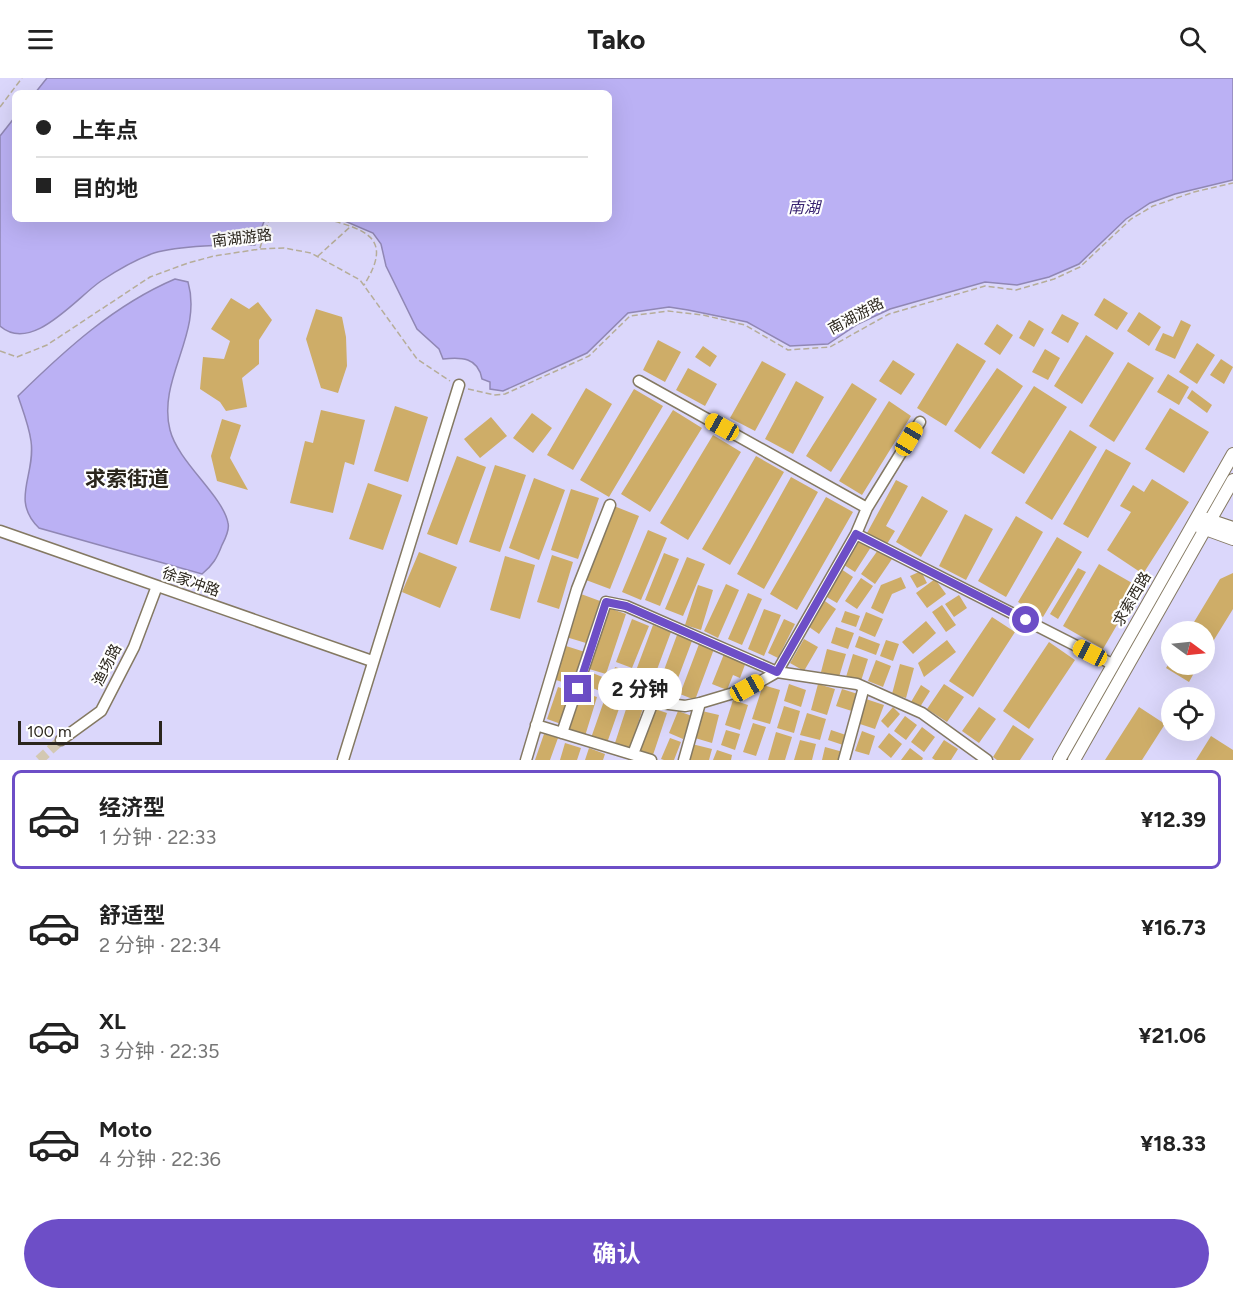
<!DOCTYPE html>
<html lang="zh">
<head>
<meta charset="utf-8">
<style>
	:root { --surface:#fff; --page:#f2f2f2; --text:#222; --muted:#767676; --line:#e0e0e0; --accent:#6d4ec7 }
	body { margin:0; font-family:Figtree,"Noto Sans SC",sans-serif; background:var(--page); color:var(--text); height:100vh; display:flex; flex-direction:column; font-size:22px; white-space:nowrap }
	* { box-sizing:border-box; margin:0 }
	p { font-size:20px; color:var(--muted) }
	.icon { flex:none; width:33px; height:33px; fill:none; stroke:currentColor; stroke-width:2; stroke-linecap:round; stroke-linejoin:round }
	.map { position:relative; height:682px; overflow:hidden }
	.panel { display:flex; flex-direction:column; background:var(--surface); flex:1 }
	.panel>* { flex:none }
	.guide { position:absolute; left:12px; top:12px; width:600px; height:132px; border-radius:9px; box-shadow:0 6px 24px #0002; display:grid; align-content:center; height:132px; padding:0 24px; background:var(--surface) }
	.needle { width:39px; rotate:105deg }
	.buttons { position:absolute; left:1161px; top:543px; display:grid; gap:12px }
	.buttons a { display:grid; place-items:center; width:54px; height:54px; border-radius:50%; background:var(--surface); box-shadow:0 6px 24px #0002; font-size:30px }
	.scale { position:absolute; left:18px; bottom:15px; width:144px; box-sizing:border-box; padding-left:6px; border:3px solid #2b261d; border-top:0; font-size:16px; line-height:21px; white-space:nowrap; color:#2b261d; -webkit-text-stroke:4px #fff; paint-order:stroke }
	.end { position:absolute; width:27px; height:27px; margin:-14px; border:8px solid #6d4ec7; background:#fff; box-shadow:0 0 0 3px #fff }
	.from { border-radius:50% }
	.bubble { position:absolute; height:42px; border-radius:21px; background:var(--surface); box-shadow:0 6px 24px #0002; font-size:20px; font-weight:700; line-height:42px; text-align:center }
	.car { position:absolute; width:18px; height:36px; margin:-18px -9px; border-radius:8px; box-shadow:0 0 4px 2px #0007; background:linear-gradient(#f5c518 24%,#345 0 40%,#f5c518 0 76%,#345 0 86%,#f5c518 0) }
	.guide b { display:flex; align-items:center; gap:21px; height:57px; font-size:22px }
	.guide b+b { border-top:2px solid var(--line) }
	.guide i { width:15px; height:15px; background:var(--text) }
	ul { padding:10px 0 0; list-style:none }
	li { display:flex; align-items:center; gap:18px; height:99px; margin:0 12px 9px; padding:0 12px; border:3px solid transparent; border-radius:9px }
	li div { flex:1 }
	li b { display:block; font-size:22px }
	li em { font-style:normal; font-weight:700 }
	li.active { border-color:var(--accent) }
	li>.icon { width:54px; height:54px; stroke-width:1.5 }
	.cta { display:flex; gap:12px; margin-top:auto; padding:12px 24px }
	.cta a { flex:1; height:69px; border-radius:36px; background:var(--accent); color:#fff; font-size:24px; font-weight:700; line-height:69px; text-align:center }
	header { display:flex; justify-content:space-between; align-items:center; height:78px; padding:0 24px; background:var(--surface); font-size:27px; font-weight:700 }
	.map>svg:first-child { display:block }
</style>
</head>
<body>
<header><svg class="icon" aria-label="menu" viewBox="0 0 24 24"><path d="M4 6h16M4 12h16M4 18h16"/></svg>Tako<svg class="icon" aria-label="search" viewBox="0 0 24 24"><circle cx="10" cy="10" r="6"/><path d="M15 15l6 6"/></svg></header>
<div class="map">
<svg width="1233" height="682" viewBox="0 0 1233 682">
	<rect width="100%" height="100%" fill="#fdf1d7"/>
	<path fill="#dbd7fb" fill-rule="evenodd" d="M0,0h1233v682h-1233zM15,15h594v126h-594zM1172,554h32v32h-32zM1172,620h32v32h-32z"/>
	<path fill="#bbb1f4" stroke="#9087b4" stroke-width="1.5" d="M47,0h1186v102l-58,14 -25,9 -24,16 -47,45 -30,13 -32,8 -32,-3 -95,27 -32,15 -30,20 -38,2 -43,-24 -59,-12 -19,-3 -41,6 -41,40 -84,38 -13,-2v-7l-8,-3c-4,-22 -21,-22 -39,-20l-4,-10 -22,-20 -31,-63 -5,-22 -8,-11 -33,-14h269v-126h-574z
		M15,39v102h250l-10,26c-25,-1 -77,1 -101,8 -17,6 -38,18 -53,28 -25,17 -69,73 -101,45v-190z
		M175,201l13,3c15,52 -31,97 -18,148 8,32 53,66 58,93 2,7 -3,16 -6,22 -5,13 -9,20 -20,29l-163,-46c-29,-28 -3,-53 -8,-87 -2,-15 -8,-30 -13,-45 47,-46 96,-91 157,-117z"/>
	<path fill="#cead68" d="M231,220l18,11 9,-7 14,18 -13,20v24l-17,14 5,29 -21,4 -6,-9 -20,-13 3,-32 21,2 6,-18 -19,-12z
		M1104,220l24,15 -11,17 -23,-15z
		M316,231l26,8 4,20 1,29 -9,27 -17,-5 -15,-49z
		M1139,234l22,15 -12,19 -22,-15z
		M1062,236l17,9 -11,20 -17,-10z
		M1029,242l15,9 -10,18 -15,-9z
		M1181,242l10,5 -16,34 -20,-9 8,-17 10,4z
		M997,246l16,11 -13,20 -16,-11z
		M1086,257l28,18 -32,51 -28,-18z
		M658,262l23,12 -16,30 -22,-12z
		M957,265l29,18 -40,65 -29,-18z
		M1197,265l18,12 -18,29 -18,-12z
		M703,268l14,10 -7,11 -15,-10z
		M1045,271l15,9 -12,22 -16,-8z
		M1221,281l12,8 -9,17 -14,-9z
		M893,282l22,14 -14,21 -22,-14z
		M762,283l24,13 -31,57 -25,-13z
		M1128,284l26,16 -40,64 -25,-16z
		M688,290l29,16 -12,22 -29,-16z
		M997,290l26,18 -43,63 -26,-18z
		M1168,296l21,13 -10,18 -22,-13z
		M796,303l28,16 -31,57 -28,-15z
		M852,305l25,16 -46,73 -25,-16z
		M1034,308l33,21 -43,67 -33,-21z
		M586,310l26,16 -39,66 -26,-15z
		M634,311l29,17 -54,91 -29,-17z
		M1192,312l20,15 -5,8 -20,-15z
		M889,323l22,15 -49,79 -23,-14z
		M395,328l33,11 -20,65 -34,-11z
		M1170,330l39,24 -25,41 -39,-24z
		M321,332l44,10 -11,45 -9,-3 -12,51 -43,-10 15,-62 8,2z
		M673,332l29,18 -52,84 -29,-18z
		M532,335l20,15 -19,25 -20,-15z
		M491,339l16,19 -27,22 -16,-19z
		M222,341l19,6 -11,33 18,32 -31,-9 -6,-25z
		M1070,352l27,17 -45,73 -27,-17z
		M713,357l28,17 -53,88 -28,-17z
		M1106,371l25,14 -43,75 -25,-14z
		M457,378l29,11 -29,78 -30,-11z
		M756,378l28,16 -54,93 -28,-16z
		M495,387l31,10 -26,77 -31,-10z
		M791,399l27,15 -54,97 -27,-15z
		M534,400l31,12 -26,70 -30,-12z
		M1152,401l37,23 -46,72 -36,-24 24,-38 -11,-6 13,-21 11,7z
		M896,402l12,6 -22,40 9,5 -8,13 -20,-11z
		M368,405l34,12 -19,55 -34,-11z
		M571,411l28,9 -21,61 -27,-9z
		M922,418l26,15 -27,46 -25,-15z
		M826,419l27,15 -56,98 -27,-16z
		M614,428l25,10 -29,73 -24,-9z
		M965,436l28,15 -27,51 -27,-14z
		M1016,438l27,16 -37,65 -28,-16z
		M648,452l19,8 -26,62 -19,-8z
		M1057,459l25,15 -39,65 -25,-15z
		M860,462l11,7 -16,25 -11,-7z
		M878,472l14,9 -17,25 -14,-10z
		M419,474l38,15 -17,41 -38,-16z
		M664,475l15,6 -19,47 -15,-6z
		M552,477l21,7 -14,47 -22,-7z
		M505,478l30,9 -15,54 -30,-9z
		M687,479l18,7 -22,52 -18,-7z
		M1099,486l40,23 -36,62 -40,-23z
		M1078,490l8,4 -28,47 -8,-5z
		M841,491l12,8 -16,26 -12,-7z
		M921,493l6,12 -10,5 -7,-12z
		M1233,495v36l-29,47v-24h-16l32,-53z
		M901,499l5,11 -14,6 -9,20 -12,-6 10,-23z
		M861,500l12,8 -16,23 -12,-8z
		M935,501l11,15 -19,14 -11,-15z
		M726,506l13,6 -21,48 -14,-7z
		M698,507l15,5 -12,40 -16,-5z
		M748,515l14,6 -20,46 -14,-6z
		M581,516l19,7 -14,42 -20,-6z
		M959,517l8,13 -13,9 -9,-13z
		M822,521l14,10 -17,25 -14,-10z
		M942,527l14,20 -10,7 -14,-20z
		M609,530l17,6 -20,60 -17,-5z
		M764,531l17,6 -17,41 -16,-7z
		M845,533l15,5 -4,11 -15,-5z
		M866,534l17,7 -8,18 -16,-7z
		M992,539l23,15 -42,65 -24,-16z
		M632,541l17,7 -17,42 -16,-6z
		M784,541l11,5 -17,34 -10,-5z
		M926,543l10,12 -23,21 -11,-12z
		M653,547l18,7 -25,67 -18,-7z
		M836,549l18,6 -6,16 -17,-6z
		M677,557l15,6 -23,61 -15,-5z
		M859,558l21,8 -4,11 -21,-8z
		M804,561l14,8 -14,24 -14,-8z
		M886,562l13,4 -6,17 -13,-5z
		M947,562l9,12 -32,25 -6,-14z
		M1049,564l26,18 -46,69 -26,-18z
		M699,566l15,5 -19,51 -15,-6z
		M566,568l19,6 -10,34 -19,-6z
		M827,571l19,5 -7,23 -18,-5z
		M724,576l22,8 -6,16 -7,-3 -6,15 -15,-6z
		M853,576l15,5 -7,22 -15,-4z
		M1172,581v5h27l-10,18 -23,-14z
		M876,582l15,6 -8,21 -15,-6z
		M900,586l14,4 -8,30 -14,-4z
		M615,589l16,5 -9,25 -15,-4z
		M590,594l15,6 -5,13 -15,-6z
		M789,606l17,6 -5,17 -17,-6z
		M818,606l17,5 -8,26 -16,-5z
		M944,606l20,13 -17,25 -20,-13z
		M763,607l17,5 -10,34 -18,-5z
		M921,607l9,6 -10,16 -9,-5z
		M558,609l14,5 -11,32 -14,-5z
		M842,611l19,6 -6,17 -19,-6z
		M581,614l16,5 -12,39 -17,-6z
		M605,620l16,5 -14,40 -16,-5z
		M866,621l18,6 -9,24 -18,-6z
		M629,622l15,5 -15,46 -15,-5z
		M733,622l15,5 -8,25 -15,-5z
		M784,628l16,5 -6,22 -17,-5z
		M893,629l7,7 -12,14 -7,-7z
		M979,629l17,12 -17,24 -17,-12z
		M1139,629l26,17 -23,36h-37z
		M652,630l15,5 -14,42 -15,-5z
		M678,633l14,5 -9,23 -14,-6z
		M702,633l17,4 -7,28 -17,-5z
		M807,635l19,6 -6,21 -20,-5z
		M905,638l12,9 -11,15 -12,-9z
		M753,645l13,4 -10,29 -13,-4z
		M1013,647l21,14 -14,21h-23l-4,-3z
		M922,649l13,10 -11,15 -13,-10z
		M726,652l14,4 -5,16 -14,-5z
		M831,652l18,6 -3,10 -18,-6z
		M862,653l13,5 -6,19 -14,-4z
		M776,654l16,5 -7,23h-17z
		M889,655l13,11 -11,14 -13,-11z
		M544,656l14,4 -8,22h-15z
		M1211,658l22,14v10h-37z
		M670,660l11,4 -7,18h-10l-3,-1z
		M800,662l16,4 -4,16h-18z
		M944,662l14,9 -7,11h-16l-3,-2z
		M565,665l16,5 -4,12h-17z
		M692,666l20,5 -3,11h-22z
		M825,669l18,5 -3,8h-18z
		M589,670l16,6 -2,6h-18z
		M910,670l13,10 -1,2h-21z
		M717,672l15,5 -1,5h-18z"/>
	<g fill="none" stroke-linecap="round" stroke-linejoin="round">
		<path stroke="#d3c8b2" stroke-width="10" stroke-dasharray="10 5" stroke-linecap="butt" d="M39,682l22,-20"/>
		<defs>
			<path id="minor" d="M639,303l228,127
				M0,453l372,130
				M856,456l256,130
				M536,647l115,35
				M562,655l44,-131 20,4 151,66 80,12 65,29 65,47
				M61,662l40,-29 33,-64 23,-61
				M633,676l20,-52 32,4 15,-3 47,-14 30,-17 79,-138 11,-26 53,-86
				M343,682l116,-375
				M526,682l51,-171 33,-84
				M684,682l16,-57
				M844,682l20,-73"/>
			<path id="major" d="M1203,440l30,10
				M1200,449l33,12
				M1059,682l174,-306
				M1074,682l159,-280"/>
		</defs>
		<use href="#minor" stroke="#847962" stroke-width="13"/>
		<use href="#major" stroke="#847962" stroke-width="14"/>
		<path stroke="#b6ad99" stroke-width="1.5" stroke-dasharray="6 3" stroke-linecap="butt" d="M0,29l22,-29
			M326,141c42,11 67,20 38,66
			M260,170l9,-29
			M318,178l32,-29
			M0,273l17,6 30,-12 103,-68 38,-14 26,-7 46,-7 24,-1 27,5 49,27 57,79 33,22
			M468,311l27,6 10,-1 84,-38 41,-40 38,-5 35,4 42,10 43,25 42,-3 59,-33 96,-28 31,4 38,-11 26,-12 51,-48 22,-13 41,-14 39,-9"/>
		<use href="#minor" stroke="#fff" stroke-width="10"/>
		<use href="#major" stroke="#fff" stroke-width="12"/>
	</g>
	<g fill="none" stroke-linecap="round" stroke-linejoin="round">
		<path stroke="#6d4ec7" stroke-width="8" d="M578,611l28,-87 20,4 151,66 79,-138 170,86"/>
	</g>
	<g text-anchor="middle" stroke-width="4.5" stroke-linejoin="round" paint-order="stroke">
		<g font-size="15" fill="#2b261d" stroke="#fff">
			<text transform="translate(242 160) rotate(-7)" y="5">南湖游路</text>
			<text transform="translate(856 238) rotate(-28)" y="5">南湖游路</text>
			<text transform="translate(191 504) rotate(19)" y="5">徐家冲路</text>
			<text transform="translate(1132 521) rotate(-60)" y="5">求索西路</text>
			<text transform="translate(107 587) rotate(-63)" y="5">渔场路</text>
		</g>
		<g font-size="16" font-style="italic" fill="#382370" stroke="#fff">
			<text x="804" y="135">南湖</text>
		</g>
		<g font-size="21" font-weight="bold" fill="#2b261d" stroke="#fff">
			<text x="127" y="408">求索街道</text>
		</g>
	</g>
</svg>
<div class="buttons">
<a><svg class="needle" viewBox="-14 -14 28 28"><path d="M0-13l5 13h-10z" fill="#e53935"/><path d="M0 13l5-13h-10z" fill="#767676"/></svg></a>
<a><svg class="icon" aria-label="locate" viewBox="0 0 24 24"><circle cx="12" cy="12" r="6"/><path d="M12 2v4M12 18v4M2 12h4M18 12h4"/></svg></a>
</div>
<div class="scale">100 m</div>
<i class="end from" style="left:1026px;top:542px"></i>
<i class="end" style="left:578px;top:611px"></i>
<div class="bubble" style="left:598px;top:590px;width:84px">2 分钟</div>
<i class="car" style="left:722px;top:349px;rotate:299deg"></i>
<i class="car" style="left:909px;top:361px;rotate:31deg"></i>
<i class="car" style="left:1090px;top:575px;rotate:297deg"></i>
<i class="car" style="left:747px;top:610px;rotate:61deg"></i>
<div class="guide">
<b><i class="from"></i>上车点</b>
<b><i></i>目的地</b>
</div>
</div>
<section class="panel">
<ul>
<li class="active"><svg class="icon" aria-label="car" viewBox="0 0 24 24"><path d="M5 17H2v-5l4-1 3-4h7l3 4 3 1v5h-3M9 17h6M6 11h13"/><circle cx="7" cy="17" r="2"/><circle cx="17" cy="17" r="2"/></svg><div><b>经济型</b><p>1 分钟 · 22:33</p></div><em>¥12.39</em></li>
<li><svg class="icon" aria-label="car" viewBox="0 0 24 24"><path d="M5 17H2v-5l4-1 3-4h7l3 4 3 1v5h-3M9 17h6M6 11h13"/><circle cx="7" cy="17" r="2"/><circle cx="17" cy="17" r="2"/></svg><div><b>舒适型</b><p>2 分钟 · 22:34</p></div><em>¥16.73</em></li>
<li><svg class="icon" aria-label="car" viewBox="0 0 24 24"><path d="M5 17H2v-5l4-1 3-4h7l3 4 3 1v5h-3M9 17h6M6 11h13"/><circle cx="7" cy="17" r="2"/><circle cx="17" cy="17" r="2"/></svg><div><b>XL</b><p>3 分钟 · 22:35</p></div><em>¥21.06</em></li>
<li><svg class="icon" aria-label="car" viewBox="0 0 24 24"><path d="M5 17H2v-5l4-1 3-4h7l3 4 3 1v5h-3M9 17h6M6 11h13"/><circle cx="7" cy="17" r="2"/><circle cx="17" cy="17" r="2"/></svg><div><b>Moto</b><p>4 分钟 · 22:36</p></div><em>¥18.33</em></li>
</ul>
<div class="cta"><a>确认</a></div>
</section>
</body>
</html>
